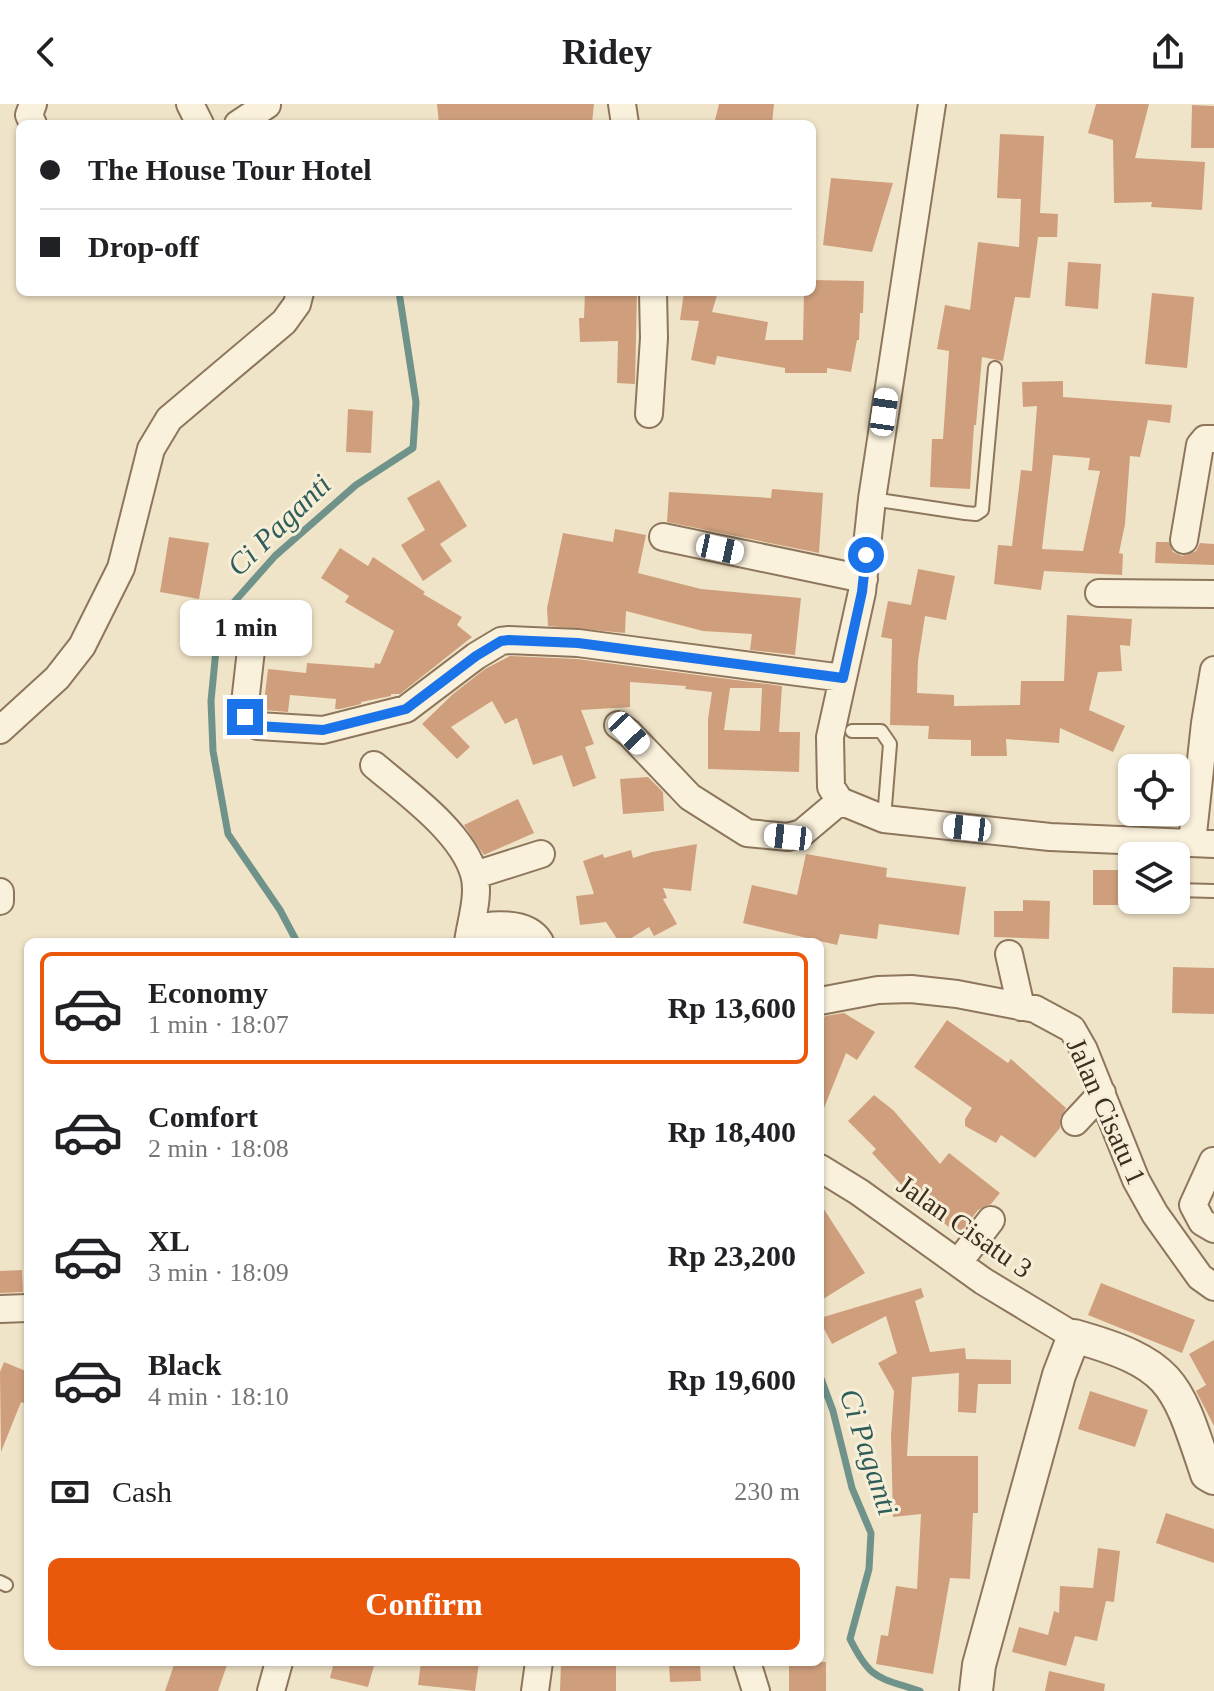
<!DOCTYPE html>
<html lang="en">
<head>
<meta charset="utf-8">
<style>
	:root { --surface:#fff; --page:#f6f6f6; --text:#202124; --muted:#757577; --line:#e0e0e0; --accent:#ea580c }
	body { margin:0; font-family:Georgia,serif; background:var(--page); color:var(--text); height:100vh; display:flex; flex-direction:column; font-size:30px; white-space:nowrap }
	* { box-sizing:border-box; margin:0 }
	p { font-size:26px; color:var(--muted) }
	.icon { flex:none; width:44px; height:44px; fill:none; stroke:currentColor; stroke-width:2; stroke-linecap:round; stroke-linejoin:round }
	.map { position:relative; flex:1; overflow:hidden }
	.details { position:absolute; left:24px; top:834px; width:800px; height:728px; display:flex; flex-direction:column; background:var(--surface); border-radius:12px; box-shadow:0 2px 6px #0004 }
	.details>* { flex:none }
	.top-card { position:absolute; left:16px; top:16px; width:800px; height:176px; border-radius:12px; box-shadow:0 2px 6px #0004; display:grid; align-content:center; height:176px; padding:0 24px; background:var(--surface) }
	.buttons { position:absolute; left:1118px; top:650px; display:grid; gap:16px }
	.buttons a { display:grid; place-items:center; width:72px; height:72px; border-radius:12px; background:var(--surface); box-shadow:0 2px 6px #0004; font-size:40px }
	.end { position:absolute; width:36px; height:36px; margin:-18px; border:10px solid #1a73e8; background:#fff; box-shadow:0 0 0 4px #fff }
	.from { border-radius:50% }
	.bubble { position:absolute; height:56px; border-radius:12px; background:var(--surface); box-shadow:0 2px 6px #0004; font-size:26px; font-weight:600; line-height:56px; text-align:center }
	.car { position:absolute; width:24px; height:48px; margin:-24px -12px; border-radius:10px; box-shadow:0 0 6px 2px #0007; background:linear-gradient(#fff 24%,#345 0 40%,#fff 0 76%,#345 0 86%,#fff 0) }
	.top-card b { display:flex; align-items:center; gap:28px; height:76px; font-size:30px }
	.top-card b+b { border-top:2px solid var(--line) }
	.top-card i { width:20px; height:20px; background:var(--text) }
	ul { padding:14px 0 0; list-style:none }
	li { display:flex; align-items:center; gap:24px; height:112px; margin:0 16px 12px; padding:0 8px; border:4px solid transparent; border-radius:12px }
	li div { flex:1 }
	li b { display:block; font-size:30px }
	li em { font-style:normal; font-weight:600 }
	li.active { border-color:var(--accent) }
	li>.icon { width:72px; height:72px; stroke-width:1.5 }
	.pay { display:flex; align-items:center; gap:20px; height:88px; padding:0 24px; font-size:30px }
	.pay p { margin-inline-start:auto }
	.primary-button { display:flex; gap:16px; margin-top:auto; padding:16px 24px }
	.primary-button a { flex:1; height:92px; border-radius:12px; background:var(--accent); color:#fff; font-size:32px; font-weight:600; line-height:92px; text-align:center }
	header { display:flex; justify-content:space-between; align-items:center; height:104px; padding:0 24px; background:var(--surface); font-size:36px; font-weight:600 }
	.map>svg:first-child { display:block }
</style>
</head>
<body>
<header><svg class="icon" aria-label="back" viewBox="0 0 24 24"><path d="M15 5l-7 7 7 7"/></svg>Ridey<svg class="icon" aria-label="share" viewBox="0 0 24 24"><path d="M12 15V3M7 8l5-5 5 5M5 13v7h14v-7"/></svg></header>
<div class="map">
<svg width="1214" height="1587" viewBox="0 0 1214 1587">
	<rect width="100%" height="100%" fill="#f0e4c8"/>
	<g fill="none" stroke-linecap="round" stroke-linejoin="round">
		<path stroke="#6f938a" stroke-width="7" d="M297,838l-17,-32 -52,-76 -15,-83 -2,-50 8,-82 56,-63 81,-71 57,-37 3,-46 -17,-110
			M820,1272l13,35 19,77 19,45 -2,36 -19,70c21,42 28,38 70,52"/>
	</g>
	<path fill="#cf9f7d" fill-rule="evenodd" d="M437,0h157l-2,19 -32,-3v4h-121z
		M719,0h55l-2,20h-58z
		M1096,0h53l-14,54 70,4 -3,48 -51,-3 1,-5 -38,1 -1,-63 -25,-7z
		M1192,1l22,1v42h-23z
		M1000,30l44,2 -4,77 18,1 -1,23h-19l-8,61 -15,-1 -12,64 -21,-4 -6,68h-2l-4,64 -40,-2 2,-48h11l6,-88 -12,-2 8,-44 25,5 8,-68 41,5 2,-48 -24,-1z
		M831,74l62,5 -21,69 -49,-7z
		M1068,158l33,2 -3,45 -33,-3z
		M812,176l52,1 -1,32h-3l-1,27h-2l-6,32 -24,-4v5h-42v-5l-68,-12 -2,9 -24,-5 8,-39 -19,-1 4,-28h34l-6,20 56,10 -3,18h38l1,-48h8z
		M585,188h52l-2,92 -18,-1 1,-42 -38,1 -1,-24h5z
		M1152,189l42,4 -7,71 -42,-4z
		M1063,277v16l109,8 -2,18 -22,-3 -8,37 -10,-1 -5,68 -6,29 4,1 -1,21 -78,-4 -3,19 -47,-6 4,-39 14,1 9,-76 11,1 5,-65 -14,1 -1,-25zM1053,351l37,3 -2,12 12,1 -17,80 -41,-2z
		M348,305l25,2 -2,42 -25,-1z
		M439,376l28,46 -27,18 12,17 -29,20 -22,-36 24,-15 -18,-32z
		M772,385l51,4 -4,60 -152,-31 2,-30 102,6z
		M615,425l31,6 -8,38 63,16 100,9 -6,57 -45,-5 2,-16 -49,-3 -77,-20 -1,22 -77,-7 -1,-18 16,-75 50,9z
		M169,433l40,6 -10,56 -39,-7z
		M1156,438h13l4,10 9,4 14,-5 4,-8 14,1v21l-59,-2z
		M340,444l28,18 5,-9 52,35 -2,2 39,23 -5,8 15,12 -72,57h-9v2l-30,6v2l-21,5h-5l1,-10 -46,-4 -2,17 -25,-2 5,-41 38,4 1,-10 67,5 1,-5 5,1 14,-33 -49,-29 4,-6 -28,-18z
		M918,465l37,7 -9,44 -21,-4 -7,45 -1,32 37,2v11l66,-1 1,-24h43l3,-66 65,4 -2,27 -10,-1 2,26 -24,1 -9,38 36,16 -12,26 -53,-24 -1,15 -53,-4 1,17h-36v-16l-43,-1 1,-13 -39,-1 2,-86 -11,-2 7,-36 23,4z
		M510,552l67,3 205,27 -3,46h21l-1,40 -91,-3v-50l4,-27 -27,-3 1,-3 -56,-4v25l-49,3 13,34 -9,3 11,31 -23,9 -11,-32 -29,10 -16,-47 -12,6 -13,-23 -41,26 19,20 -13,12 -35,-35 31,-30 32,-25zM730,584h32l-2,43 -36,-1z
		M648,673l15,15 1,19 -41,3 -3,-35z
		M518,695l16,34 -50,22 -20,-30z
		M697,740l-6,47 -28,-3 4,10 -4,1 14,25 -23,12 -5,-9 -24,15h-6l-13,-20 -26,3 -4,-29 18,-2 -11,-33 20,-7 1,4 27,-8 2,8 19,-6z
		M806,750l81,14 -1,9 80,10 -7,48 -80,-11 -2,15 -37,-5 -3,11 -94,-22 9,-38 45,10z
		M1093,766h26v35h-26z
		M1023,796l27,1 -1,38 -55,-2v-26h29z
		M1173,863l41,1v46l-42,-1z
		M844,909l31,19 -18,28 -11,-7 -26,65v-94l5,-8z
		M947,916l61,43 3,-4 55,49 -6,10v10l-25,30 -34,-23 -5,8 -31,-17v-7l7,-11 -58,-41z
		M874,991l19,15 47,54 9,-11 51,40 -9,11 -13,6 -19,25 -41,-32 -46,-50 4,-4 -28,-28z
		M820,1099l45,70 -45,28z
		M22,1166l1,22 -23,1v-22z
		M1101,1179l94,37 -13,33 -94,-38z
		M921,1184l3,9 -9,4 15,51 35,-4 1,11 45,1v24h-33l-2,29 -18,-1 1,-39 -47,4 -5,79h71v57h-5l-3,66 -20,-1 -17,96 -57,-10 5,-29 7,1 8,-50 21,3 4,-75 -28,3 -2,-81 3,-45 -16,-28 19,-10 -11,-37 -54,28 -12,-23v-3z
		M1214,1236v86l-18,-35 10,-6 -17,-31z
		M4,1258l24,10v33l-7,-3 -20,50 -1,-80z
		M1090,1287l58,19 -13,37 -57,-18z
		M1166,1409l48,16v34l-58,-20z
		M1098,1444l22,3 -6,51 -8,-1 -9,40 -22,-5 -9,30 -54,-14 7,-25 29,8 6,-24 5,2 1,-27 33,2z
		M175,1558h53l-10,29h-53z
		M334,1558h41l-7,25 -38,-9z
		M421,1558h58l-4,29 -57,-6z
		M561,1558h55v29h-56z
		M669,1558h31l1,19 -31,1z
		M789,1558h37v29h-37z
		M1049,1567l56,13 -1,7h-59z"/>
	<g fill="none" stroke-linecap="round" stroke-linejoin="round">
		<defs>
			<path id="service" d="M872,395l93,14 11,1 6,-4 13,-142
				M852,627h29l9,13 -6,75
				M1176,786l38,1
				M0,1478l6,3"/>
			<path id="minor" d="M33,0l-4,11 4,9
				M190,0l10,20
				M622,0l3,20
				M238,20l29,-19
				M649,310l5,-76 -1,-46
				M663,433l201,42
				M1184,436l16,-95 5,-6h9
				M1099,489l115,1
				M251,546l-7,62 5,10 9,4 65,4 83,-21 70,-53 25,-15 8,-1 69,3 265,35
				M618,621l11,8 61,64 57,36 41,4 14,-4 38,-32
				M0,626l57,-52 25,-32 39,-78 30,-119 18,-30 115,-97 13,-18 3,-12
				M374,661c33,28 88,67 100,109 6,20 -3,47 -6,68
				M840,697l-9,-14 -1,-50 32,-145 10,-93 60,-395
				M840,697l44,18 166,18 164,7
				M1192,739l13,-120 9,-53
				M475,771l66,-21
				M0,788v9
				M470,826c20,-6 57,-10 70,12
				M1009,850l12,53
				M820,897l58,-11 33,-1 46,5 78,15 37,20 12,21 52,130 19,34 45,63 14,10
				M1075,1018l27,-29
				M1213,1057l-20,44 9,17 12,7
				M820,1064l39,24 124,89 91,55
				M958,1159l33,-43
				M0,1205l28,-1
				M747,1558l9,29
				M271,1587l8,-29
				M535,1587l4,-29"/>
			<path id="tertiary" d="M976,1587l3,-26 80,-290 15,-39c99,28 102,45 133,138l7,4"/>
		</defs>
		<use href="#service" stroke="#8d765c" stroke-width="16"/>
		<use href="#minor" stroke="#8d765c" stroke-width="30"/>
		<use href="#tertiary" stroke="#8d765c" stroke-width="36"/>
		<use href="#service" stroke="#faf1dc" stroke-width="12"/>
		<use href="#minor" stroke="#faf1dc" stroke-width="26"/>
		<use href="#tertiary" stroke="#faf1dc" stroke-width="32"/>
	</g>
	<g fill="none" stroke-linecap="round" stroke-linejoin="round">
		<path stroke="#1a73e8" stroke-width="10" d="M245,613l13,9 65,4 83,-21 70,-53 25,-15 8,-1 69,3 265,35 19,-86 4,-37"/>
	</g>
	<g text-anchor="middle" stroke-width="6" stroke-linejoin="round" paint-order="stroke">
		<g font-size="28" fill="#3d2e20" stroke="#f7eed8">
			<text transform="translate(1107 1007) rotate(66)" y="10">Jalan Cisatu 1</text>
			<text transform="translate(965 1122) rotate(35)" y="10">Jalan Cisatu 3</text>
		</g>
		<g font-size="30" font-style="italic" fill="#2f5d5a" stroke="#f7eed8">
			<text transform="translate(279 421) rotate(-44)" y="10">Ci Paganti</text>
			<text transform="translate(869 1348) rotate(72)" y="10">Ci Paganti</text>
		</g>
	</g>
</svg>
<div class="buttons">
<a><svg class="icon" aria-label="locate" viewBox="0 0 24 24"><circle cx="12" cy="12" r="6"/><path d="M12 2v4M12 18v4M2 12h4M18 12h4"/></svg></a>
<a><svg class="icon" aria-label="layers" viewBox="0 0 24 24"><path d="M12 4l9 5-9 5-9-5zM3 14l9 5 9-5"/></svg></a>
</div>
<i class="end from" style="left:866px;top:451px"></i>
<i class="end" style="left:245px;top:613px"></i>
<div class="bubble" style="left:180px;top:496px;width:132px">1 min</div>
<i class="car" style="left:884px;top:308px;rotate:8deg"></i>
<i class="car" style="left:720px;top:445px;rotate:102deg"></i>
<i class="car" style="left:629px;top:629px;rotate:137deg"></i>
<i class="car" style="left:967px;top:724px;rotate:276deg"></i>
<i class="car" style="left:788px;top:733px;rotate:276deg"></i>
<div class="top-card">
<b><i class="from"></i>The House Tour Hotel</b>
<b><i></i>Drop-off</b>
</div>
<section class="details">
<ul>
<li class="active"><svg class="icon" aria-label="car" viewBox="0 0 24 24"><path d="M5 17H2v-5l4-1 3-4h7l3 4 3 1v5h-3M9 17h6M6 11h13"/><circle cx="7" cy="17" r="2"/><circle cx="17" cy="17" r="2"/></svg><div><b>Economy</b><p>1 min · 18:07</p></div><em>Rp 13,600</em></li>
<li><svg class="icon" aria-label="car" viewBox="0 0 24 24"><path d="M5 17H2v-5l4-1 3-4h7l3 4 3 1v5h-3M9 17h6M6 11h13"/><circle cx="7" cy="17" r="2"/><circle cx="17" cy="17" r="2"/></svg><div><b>Comfort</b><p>2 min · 18:08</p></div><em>Rp 18,400</em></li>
<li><svg class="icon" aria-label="car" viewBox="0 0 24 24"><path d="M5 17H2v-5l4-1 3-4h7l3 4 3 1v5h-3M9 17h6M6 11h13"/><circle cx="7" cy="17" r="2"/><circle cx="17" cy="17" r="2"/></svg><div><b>XL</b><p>3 min · 18:09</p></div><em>Rp 23,200</em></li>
<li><svg class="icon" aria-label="car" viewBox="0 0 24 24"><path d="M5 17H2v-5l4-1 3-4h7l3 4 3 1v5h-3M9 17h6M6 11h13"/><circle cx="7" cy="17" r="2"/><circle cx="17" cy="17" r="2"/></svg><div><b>Black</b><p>4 min · 18:10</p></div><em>Rp 19,600</em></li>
</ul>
<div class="pay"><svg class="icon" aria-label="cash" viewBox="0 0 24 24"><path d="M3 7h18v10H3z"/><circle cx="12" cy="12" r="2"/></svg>Cash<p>230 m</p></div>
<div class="primary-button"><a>Confirm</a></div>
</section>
</div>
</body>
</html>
